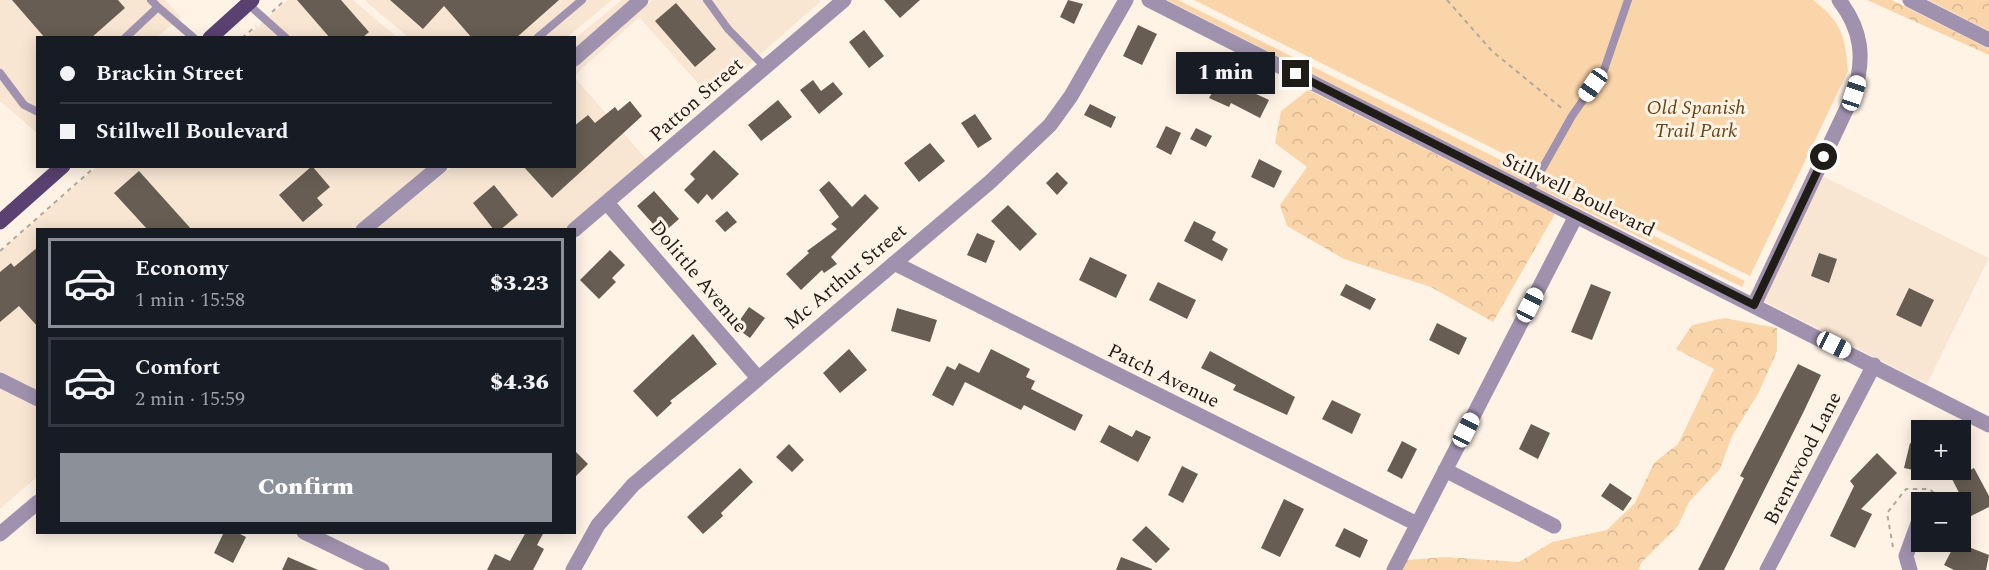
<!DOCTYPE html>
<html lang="en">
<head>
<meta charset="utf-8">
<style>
	:root { --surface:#171b24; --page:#20242c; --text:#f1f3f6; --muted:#9ea1a6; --line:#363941; --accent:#8c9099 }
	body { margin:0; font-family:Spectral,serif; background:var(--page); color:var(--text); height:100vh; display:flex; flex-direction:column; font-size:22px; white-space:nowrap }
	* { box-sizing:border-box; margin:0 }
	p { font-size:20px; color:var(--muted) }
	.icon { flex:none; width:33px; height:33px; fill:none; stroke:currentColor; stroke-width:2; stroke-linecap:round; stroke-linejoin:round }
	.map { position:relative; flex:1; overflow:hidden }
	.panel { position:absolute; left:36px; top:228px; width:540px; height:306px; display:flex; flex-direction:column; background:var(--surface); border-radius:0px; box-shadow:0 3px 15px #0003 }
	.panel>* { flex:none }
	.guide { position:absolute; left:36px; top:36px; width:540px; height:132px; border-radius:0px; box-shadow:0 3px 15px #0003; display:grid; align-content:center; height:132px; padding:0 24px; background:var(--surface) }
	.buttons { position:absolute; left:1911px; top:420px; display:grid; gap:12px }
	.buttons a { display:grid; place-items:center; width:60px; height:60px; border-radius:0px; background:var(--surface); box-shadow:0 3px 15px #0003; font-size:30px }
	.end { position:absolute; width:27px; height:27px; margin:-14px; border:8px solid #201c17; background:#fff; box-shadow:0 0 0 3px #fff }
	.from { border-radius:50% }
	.bubble { position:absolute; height:42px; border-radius:0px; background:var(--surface); box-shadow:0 3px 15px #0003; font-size:20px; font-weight:800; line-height:42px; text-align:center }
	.car { position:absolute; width:18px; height:36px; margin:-18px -9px; border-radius:8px; box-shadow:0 0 4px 2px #0007; background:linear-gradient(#fff 24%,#345 0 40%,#fff 0 76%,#345 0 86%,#fff 0) }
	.guide b { display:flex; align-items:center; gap:21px; height:57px; font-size:22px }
	.guide b+b { border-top:2px solid var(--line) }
	.guide i { width:15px; height:15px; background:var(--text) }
	ul { padding:10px 0 0; list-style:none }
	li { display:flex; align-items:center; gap:18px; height:90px; margin:0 12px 9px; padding:0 12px; border:3px solid var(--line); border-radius:0px }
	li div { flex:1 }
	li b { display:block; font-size:22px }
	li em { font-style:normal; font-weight:800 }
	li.current { border-color:var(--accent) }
	li>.icon { width:54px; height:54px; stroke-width:1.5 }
	.primary-button { display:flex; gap:12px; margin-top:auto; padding:12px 24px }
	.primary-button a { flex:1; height:69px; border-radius:0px; background:var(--accent); color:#fff; font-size:24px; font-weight:800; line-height:69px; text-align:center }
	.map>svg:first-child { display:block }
</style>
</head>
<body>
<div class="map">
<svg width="1989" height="570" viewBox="0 0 1989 570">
	<defs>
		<pattern id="forest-crowns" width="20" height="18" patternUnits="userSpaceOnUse" patternTransform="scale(1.5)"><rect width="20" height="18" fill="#fbd5aa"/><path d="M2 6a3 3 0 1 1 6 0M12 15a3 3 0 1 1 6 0" fill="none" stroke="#d7b692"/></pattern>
	</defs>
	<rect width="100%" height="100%" fill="#fff3e6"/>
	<path fill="#f8e6d3" d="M0,0h165l16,17 -24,20 -119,1 -1,95 -37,-32z
		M288,0h65l44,37 -152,1z
		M364,0h248l-46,38 -158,-1z
		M622,0h9l-56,49 -1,-10z
		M652,0h168l1,1 -110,97 -72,-81 -64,58v-7z
		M575,78l71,81 -82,70 -189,1 77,-63 122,-1z
		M97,167h332l-77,62 -314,1 -1,160 -37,-19v-119z
		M1822,176l167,82 -62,126 -163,-83z
		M0,389l38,19 -1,69 -37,32z"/>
	<path fill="url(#forest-crowns)" d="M1867,0h25l97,49v6z
		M1928,0h61v31z
		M1308,90l247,124 -62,108 -62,-35 -87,-28 -57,-33 -7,-21 27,-38 -32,-24 6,-32z
		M1724,318l53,10v23l-18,41 -27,44 -12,33 -31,33 -11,24 -37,37 -2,7h-237l5,-10 38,-3 74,5 33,-20 55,-12 28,-27 19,-40 24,-19 36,-75 -38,-20 16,-24z"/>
	<path fill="#fbd5aa" d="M1167,0h11l567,281 -3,6 -234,-114z
		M1194,0h619c29,22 32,36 35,71l-98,205z"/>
	<path fill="#675d52" d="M12,0h106l7,8 -34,30h-46z
		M297,0h44l28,32 -7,6h-32z
		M390,0h169l-43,38h-44l-28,-32 -21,23z
		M884,0h36l-20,18z
		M1068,0l15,4 -9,20 -14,-7z
		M676,3l40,46 -21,18 -40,-46z
		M1138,25l19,9 -15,31 -19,-9z
		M864,30l20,26 -15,12 -20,-26z
		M1191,62l35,17 4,-7 13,7 -4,7 30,14 -9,18 -29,-15 -2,4 -20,-9 3,-5 -29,-14z
		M813,80l8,11 12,-9 10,12 -24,20 -19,-24z
		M778,100l14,17 -31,24 -13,-16z
		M630,101l12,15 -90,82 -29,-32h51v-40l14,-11 7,8 20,-16 3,4z
		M1090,104l26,13 -5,11 -27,-13z
		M975,114l17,25 -14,9 -17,-25z
		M1166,126l15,7 -10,22 -15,-8z
		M1196,128l16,8 -6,11 -16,-8z
		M930,143l15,18 -26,21 -15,-19z
		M714,150l25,24 -27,26 -5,-6 -9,10 -14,-14 11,-11 -5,-5z
		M1259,159l23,12 -8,17 -23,-11z
		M312,166l18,21 -13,11 6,7 -20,17 -24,-27z
		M139,171l53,59h-44l-34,-37z
		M1057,172l11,11 -11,12 -11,-12z
		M829,181l23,26 13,-13 14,14 -48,49 6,7 -13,9 -2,-3 -21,20 -15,-16 23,-21 -2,-2 30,-22 -6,-5 8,-7 -20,-27z
		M494,185l24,30 -18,15h-6l-21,-27z
		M654,191l25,28 -17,15 -25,-28z
		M1008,205l29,29 -17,17 -29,-30z
		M727,211l10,11 -12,10 -10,-11z
		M1194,221l22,11 -4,8 16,9 -6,12 -38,-20z
		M977,233l18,8 -9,22 -19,-8z
		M38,247v80l-19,-21 -19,16v-50l11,-9 3,4z
		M610,250l15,15 -13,13 4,4 -17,17 -19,-19z
		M1819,253l18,6 -8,24 -18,-7z
		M1090,257l37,18 -11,23 -37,-18z
		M1158,282l38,18 -9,19 -38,-19z
		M1346,284l30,15 -6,11 -30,-15z
		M1591,284l20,8 -19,48 -21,-8z
		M1909,288l25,12 -13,27 -25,-12z
		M749,307l16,11 -15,20 -15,-11z
		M897,308l40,12 -7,22 -39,-11z
		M1437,323l30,15 -8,17 -30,-15z
		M693,334l24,30 -47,37 2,2 -15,14 -24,-26z
		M849,349l18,21 -27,23 -17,-20z
		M991,349l39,20 -4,8 9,4 -4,8 52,26 -8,16 -51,-26 -3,5 -56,-28 -12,24 -21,-11 15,-29 8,4 4,-7 20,10z
		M1210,351l85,46 -8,18 -54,-25 3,-5 -35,-17z
		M1798,364l23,11 -18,38 -79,157h-26l46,-92 -4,-2z
		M1332,400l29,14 -9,20 -30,-15z
		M1531,424l19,9 -12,26 -19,-10z
		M1109,425l23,12 4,-7 15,7 -13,25 -38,-20z
		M1402,441l15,8 -15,30 -15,-8z
		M1910,443l12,3v26l-18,-4z
		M789,444l15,16 -12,12 -16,-15z
		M574,450l14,14 -14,14z
		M1877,453l20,20 -36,36 11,5 -17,34 -25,-12 24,-50 -4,-5z
		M1182,466l16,8 -15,29 -15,-8z
		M740,468l13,14 -32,31 2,3 -20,18 -16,-17z
		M1974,468l15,28v11l-18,9 -19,-37z
		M1610,483l22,15 -9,13 -22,-15z
		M1284,499l20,10 -24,48 -19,-9z
		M1146,526l24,23 -14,14 -24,-23z
		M1344,528l24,12 -8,18 -25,-12z
		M224,532h12l10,5 -13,26 -19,-10z
		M526,532h18l-7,13 7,4 -11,21h-46l8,-16 15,7z
		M1956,542l33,13 -3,15h-32l-10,-5z
		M288,557l30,13h-36z
		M1121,557l31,12v1h-36z"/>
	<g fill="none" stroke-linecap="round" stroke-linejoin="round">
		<path stroke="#b1a89d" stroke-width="2" stroke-dasharray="4.5 4.5" stroke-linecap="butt" d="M1447,0l45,51 72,59
			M272,12l13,-12
			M242,38l14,-12
			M0,251l96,-85
			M1893,547l-6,-34 19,-24h23l18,13
			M1924,548l11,-6"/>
		<path stroke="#a092ae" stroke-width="8" d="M151,0l7,7
			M707,0l21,29 37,38
			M248,4l38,34
			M125,38l33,-31 36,31
			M537,38l45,-38
			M0,73l24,32 14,7
			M1529,192l43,-76 32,-46 24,-70"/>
		<path stroke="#a092ae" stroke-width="15" d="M1910,0l79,40
			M574,59l67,-59
			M607,203l151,175
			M363,230l77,-64
			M574,230l270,-230
			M894,263l523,261
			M1754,305l100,-212c11,-35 8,-63 -15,-93
			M0,380l38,19
			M1445,470l109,56
			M304,532l78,38
			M0,534l38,-32
			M573,570l25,-45 35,-40 357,-303 60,-57 21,-29 55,-96
			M1394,570l182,-354
			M1767,570l107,-205
			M1910,570l-4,-14 12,-33"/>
		<path stroke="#a092ae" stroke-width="15" d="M1149,0l840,425"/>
		<path stroke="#5a4171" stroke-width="15" d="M210,38l42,-38
			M0,222l63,-56"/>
	</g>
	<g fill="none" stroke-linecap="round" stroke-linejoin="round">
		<path stroke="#201c17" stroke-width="8" d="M1296,74l458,231 70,-148"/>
	</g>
	<g text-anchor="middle" stroke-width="6" stroke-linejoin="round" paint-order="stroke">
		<g font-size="20" fill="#201c17" stroke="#fff3e6">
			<text transform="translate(696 99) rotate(-41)" y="7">Patton Street</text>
			<text transform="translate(1579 194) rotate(26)" y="7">Stillwell Boulevard</text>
			<text transform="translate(699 276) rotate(50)" y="7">Dolittle Avenue</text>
			<text transform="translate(845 276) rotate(-40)" y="7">Mc Arthur Street</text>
			<text transform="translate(1164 375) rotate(26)" y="7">Patch Avenue</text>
			<text transform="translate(1802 458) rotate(-63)" y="7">Brentwood Lane</text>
		</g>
		<g font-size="20" font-style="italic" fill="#684518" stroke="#fff3e6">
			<text x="1696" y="114">Old Spanish<tspan x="1696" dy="23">Trail Park</tspan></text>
		</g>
	</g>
</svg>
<div class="buttons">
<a>+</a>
<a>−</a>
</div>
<i class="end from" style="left:1824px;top:157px"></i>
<i class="end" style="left:1296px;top:74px"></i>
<div class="bubble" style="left:1176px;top:52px;width:99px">1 min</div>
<i class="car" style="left:1593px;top:85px;rotate:215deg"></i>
<i class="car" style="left:1854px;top:93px;rotate:18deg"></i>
<i class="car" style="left:1530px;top:305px;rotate:27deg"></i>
<i class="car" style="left:1834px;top:345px;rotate:117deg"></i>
<i class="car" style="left:1466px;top:430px;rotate:27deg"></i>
<div class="guide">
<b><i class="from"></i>Brackin Street</b>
<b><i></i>Stillwell Boulevard</b>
</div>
<section class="panel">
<ul>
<li class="current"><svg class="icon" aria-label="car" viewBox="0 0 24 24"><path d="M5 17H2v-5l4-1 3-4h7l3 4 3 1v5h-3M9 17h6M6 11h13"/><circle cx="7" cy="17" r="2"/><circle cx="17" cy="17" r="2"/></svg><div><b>Economy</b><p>1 min · 15:58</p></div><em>$3.23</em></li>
<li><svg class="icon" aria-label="car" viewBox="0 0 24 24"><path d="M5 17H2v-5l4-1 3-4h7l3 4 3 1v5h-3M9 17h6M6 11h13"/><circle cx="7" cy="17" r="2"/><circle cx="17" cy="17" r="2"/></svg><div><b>Comfort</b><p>2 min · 15:59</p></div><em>$4.36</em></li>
</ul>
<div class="primary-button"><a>Confirm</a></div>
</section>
</div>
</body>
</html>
